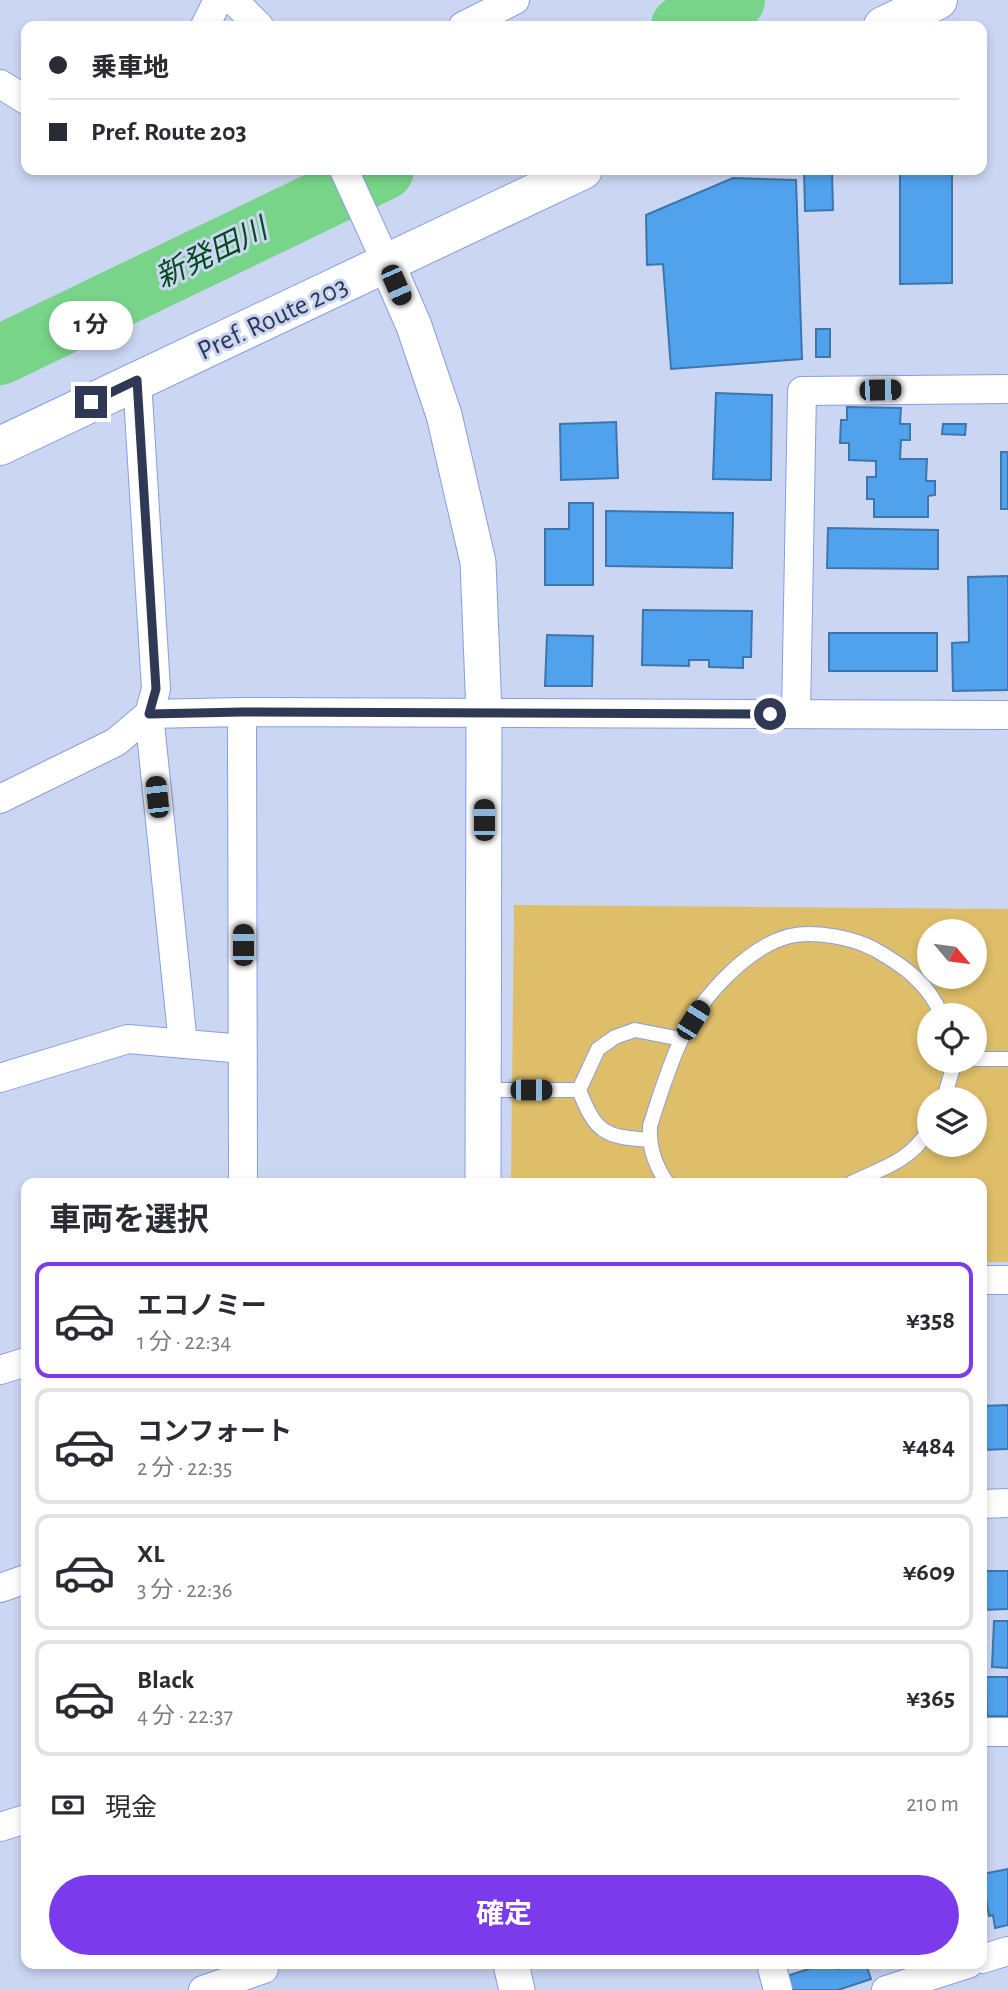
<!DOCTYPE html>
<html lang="ja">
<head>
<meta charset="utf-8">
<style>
	:root { --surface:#fff; --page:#f7f7f7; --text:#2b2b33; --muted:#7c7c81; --line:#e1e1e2; --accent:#7c3aed }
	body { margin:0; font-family:"Alegreya Sans","Noto Sans JP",sans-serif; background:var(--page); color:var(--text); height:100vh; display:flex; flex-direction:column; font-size:26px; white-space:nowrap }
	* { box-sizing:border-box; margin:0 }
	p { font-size:23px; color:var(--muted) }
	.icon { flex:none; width:38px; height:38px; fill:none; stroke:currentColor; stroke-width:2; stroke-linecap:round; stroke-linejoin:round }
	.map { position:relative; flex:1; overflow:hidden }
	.sheet { position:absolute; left:21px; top:1178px; width:966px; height:791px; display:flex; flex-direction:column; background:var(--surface); border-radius:14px; box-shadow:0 4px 10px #0003 }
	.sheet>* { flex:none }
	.hud { position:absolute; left:21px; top:21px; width:966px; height:154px; border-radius:14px; box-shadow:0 4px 10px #0003; display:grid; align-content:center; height:154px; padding:0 28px; background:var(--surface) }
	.needle { width:46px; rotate:119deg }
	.fabs { position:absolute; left:917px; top:919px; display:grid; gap:14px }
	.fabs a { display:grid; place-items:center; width:70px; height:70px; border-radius:50%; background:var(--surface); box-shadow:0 4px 10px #0003; font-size:35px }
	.end { position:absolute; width:32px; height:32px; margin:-16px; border:9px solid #2f3956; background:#fff; box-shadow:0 0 0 4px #fff }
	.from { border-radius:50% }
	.bubble { position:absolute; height:49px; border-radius:24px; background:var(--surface); box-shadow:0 4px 10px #0003; font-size:23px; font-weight:700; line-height:49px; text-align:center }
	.car { position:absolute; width:21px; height:42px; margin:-21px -10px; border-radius:9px; box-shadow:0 0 5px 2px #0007; background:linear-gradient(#222 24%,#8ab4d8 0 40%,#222 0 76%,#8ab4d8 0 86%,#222 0) }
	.hud b { display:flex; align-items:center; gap:24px; height:66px; font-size:26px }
	.hud b+b { border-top:2px solid var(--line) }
	.hud i { width:18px; height:18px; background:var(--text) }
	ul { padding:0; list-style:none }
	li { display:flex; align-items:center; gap:21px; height:116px; margin:0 14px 10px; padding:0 14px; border:4px solid var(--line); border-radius:14px }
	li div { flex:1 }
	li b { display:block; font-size:26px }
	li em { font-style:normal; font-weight:700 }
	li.current { border-color:var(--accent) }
	li>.icon { width:63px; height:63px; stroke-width:1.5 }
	h2 { padding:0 28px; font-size:32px; line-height:84px }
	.pay { display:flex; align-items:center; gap:18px; height:77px; padding:0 28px; font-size:26px }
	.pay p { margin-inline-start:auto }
	.primary-button { display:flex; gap:14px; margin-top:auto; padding:14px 28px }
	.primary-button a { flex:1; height:80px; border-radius:42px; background:var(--accent); color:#fff; font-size:28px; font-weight:700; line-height:80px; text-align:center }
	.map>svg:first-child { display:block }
</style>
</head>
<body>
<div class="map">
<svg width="1008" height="1990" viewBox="0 0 1008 1990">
	<rect width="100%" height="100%" fill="#cbd6f3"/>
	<path fill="#debe69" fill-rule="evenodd" d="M514,905l494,4v353h-26v-79h-471zM929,931h46v45h-46zM929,1015h46v45h-46zM929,1099h46v45h-46z"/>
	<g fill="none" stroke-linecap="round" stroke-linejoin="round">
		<path stroke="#78d489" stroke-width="60" d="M681,26l54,-26
			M0,355l384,-185"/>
	</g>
	<path fill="#50a2ed" stroke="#3c76ad" stroke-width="2" d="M804,170h28l1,40 -28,1z
		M900,170h52v113l-52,1z
		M733,178l63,2 6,179 -131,10 -8,-105 -16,1 -1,-50z
		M816,329h14v28h-14z
		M716,393l56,2 -1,85 -58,-1z
		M847,407l54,1 -1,16h10v16h-9l-1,19h27l-1,22h9v14l-7,1v21h-54v-18h-7v-22h9v-16l-27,-1v-17h-9l1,-23h6z
		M616,422l2,56 -57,2 -1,-56z
		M943,424h23l-1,11 -23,-1z
		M1001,452h7v57h-7z
		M569,503h24v82h-48v-56h24z
		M606,511l127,2 -1,55 -126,-2z
		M828,528l110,2v39l-111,-1z
		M1008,576v114l-55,1 -1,-48 17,-1 -1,-65z
		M643,610l109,1 -1,46h-8v11l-34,-1v-7h-20v6l-47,-1z
		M829,633h108v38h-108z
		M547,635l46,1 -1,50h-47z
		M1008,1405v44l-26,1v-44z
		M982,1571h26v38l-26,1z
		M994,1621h14v47l-16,-1z
		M986,1677h22v39h-21z
		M1008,1869v56l-13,3 -2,-13 -4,1 -7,-42z
		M824,1964h13l2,5 17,-5h10l5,15 -33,11h-49l-5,-13z"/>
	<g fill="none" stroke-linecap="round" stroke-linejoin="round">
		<defs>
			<path id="service" d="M975,1059h33
				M483,1090h96
				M944,1099l11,-39
				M650,1140c-46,-3 -54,-7 -71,-50l19,-41 17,-12 20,-7 46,9
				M667,1183c-12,-18 -18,-35 -17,-57 9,-28 18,-58 31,-86 18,-40 65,-93 109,-104 24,-6 63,2 84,13 27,15 56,35 67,66
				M851,1183c32,-15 59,-22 78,-53"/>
			<path id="minor" d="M233,0l26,26
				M205,26l13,-26
				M463,26l52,-26
				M0,84l26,16
				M344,170l43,94
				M137,380l19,309 -7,25 34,330
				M242,712l1,471
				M796,714l6,-323 206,-2
				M0,799l116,-57 33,-28 93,-2 766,3
				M0,1078l128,-39 115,10
				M982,1280h26
				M0,1370l26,-8
				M982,1504l26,-1
				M0,1588l26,-9
				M982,1732h26
				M0,1827l26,-8
				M982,1959l26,-8
				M771,1964l7,26
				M203,1990l61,-21
				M886,1990l82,-26"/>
			<path id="tertiary" d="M387,264l27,62 30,89 34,147 6,151 -1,470
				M511,1964l6,26"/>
			<path id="secondary" d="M883,26l55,-26
				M0,446l583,-276"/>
		</defs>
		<use href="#service" stroke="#869ee2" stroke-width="16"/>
		<use href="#minor" stroke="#869ee2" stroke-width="30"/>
		<use href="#tertiary" stroke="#869ee2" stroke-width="37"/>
		<use href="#secondary" stroke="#869ee2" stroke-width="40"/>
		<use href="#service" stroke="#fff" stroke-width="14"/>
		<use href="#minor" stroke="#fff" stroke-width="28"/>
		<use href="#tertiary" stroke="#fff" stroke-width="35"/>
		<use href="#secondary" stroke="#fff" stroke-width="38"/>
	</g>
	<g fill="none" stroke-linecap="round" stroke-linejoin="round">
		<path stroke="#2f3956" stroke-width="9" d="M91,402l46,-22 19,309 -7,25 93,-2 528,2"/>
	</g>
	<g text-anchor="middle" stroke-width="6" stroke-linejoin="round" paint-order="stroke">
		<g font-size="28" fill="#2f3956" stroke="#cbd6f3">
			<text transform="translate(272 317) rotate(-25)" y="10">Pref. Route 203</text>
		</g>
		<g font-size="30" font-style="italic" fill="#044c1d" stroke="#cbd6f3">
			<text transform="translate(211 253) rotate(-26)" y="10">新発田川</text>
		</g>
	</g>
</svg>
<div class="fabs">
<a><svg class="needle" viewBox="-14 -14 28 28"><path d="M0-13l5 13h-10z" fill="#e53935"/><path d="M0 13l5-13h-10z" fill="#7c7c81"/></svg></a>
<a><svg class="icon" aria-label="locate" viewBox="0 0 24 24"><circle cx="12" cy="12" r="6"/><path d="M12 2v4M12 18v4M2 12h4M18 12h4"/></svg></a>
<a><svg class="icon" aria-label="layers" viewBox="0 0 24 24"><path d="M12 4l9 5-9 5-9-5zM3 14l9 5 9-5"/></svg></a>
</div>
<i class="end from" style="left:770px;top:714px"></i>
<i class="end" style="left:91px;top:402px"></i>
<div class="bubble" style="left:49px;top:301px;width:84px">1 分</div>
<i class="car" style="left:396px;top:285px;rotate:156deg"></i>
<i class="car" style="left:880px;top:390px;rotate:89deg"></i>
<i class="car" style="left:157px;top:797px;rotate:354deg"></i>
<i class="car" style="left:484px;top:820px;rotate:0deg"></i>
<i class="car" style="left:243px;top:945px;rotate:0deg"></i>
<i class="car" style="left:693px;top:1020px;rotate:32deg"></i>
<i class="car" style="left:531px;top:1090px;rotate:90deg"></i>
<div class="hud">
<b><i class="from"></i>乗車地</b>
<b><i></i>Pref. Route 203</b>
</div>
<section class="sheet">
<h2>車両を選択</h2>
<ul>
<li class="current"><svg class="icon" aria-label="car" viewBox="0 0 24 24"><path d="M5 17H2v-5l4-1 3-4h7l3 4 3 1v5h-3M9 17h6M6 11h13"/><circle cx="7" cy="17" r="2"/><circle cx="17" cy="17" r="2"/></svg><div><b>エコノミー</b><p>1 分 · 22:34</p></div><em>¥358</em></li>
<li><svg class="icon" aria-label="car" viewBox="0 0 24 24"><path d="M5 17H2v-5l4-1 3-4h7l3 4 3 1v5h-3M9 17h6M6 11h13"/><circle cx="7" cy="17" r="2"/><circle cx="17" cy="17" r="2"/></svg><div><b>コンフォート</b><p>2 分 · 22:35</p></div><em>¥484</em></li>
<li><svg class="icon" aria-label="car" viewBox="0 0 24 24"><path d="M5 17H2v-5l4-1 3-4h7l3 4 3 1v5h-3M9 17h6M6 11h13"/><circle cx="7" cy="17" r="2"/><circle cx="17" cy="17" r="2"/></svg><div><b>XL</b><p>3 分 · 22:36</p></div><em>¥609</em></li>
<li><svg class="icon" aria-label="car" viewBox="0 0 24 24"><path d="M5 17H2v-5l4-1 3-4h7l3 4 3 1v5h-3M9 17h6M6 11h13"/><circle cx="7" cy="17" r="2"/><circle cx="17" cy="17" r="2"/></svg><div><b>Black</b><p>4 分 · 22:37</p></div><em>¥365</em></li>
</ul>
<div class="pay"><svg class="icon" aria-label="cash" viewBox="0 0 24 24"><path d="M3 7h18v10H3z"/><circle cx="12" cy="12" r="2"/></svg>現金<p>210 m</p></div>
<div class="primary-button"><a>確定</a></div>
</section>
</div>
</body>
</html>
